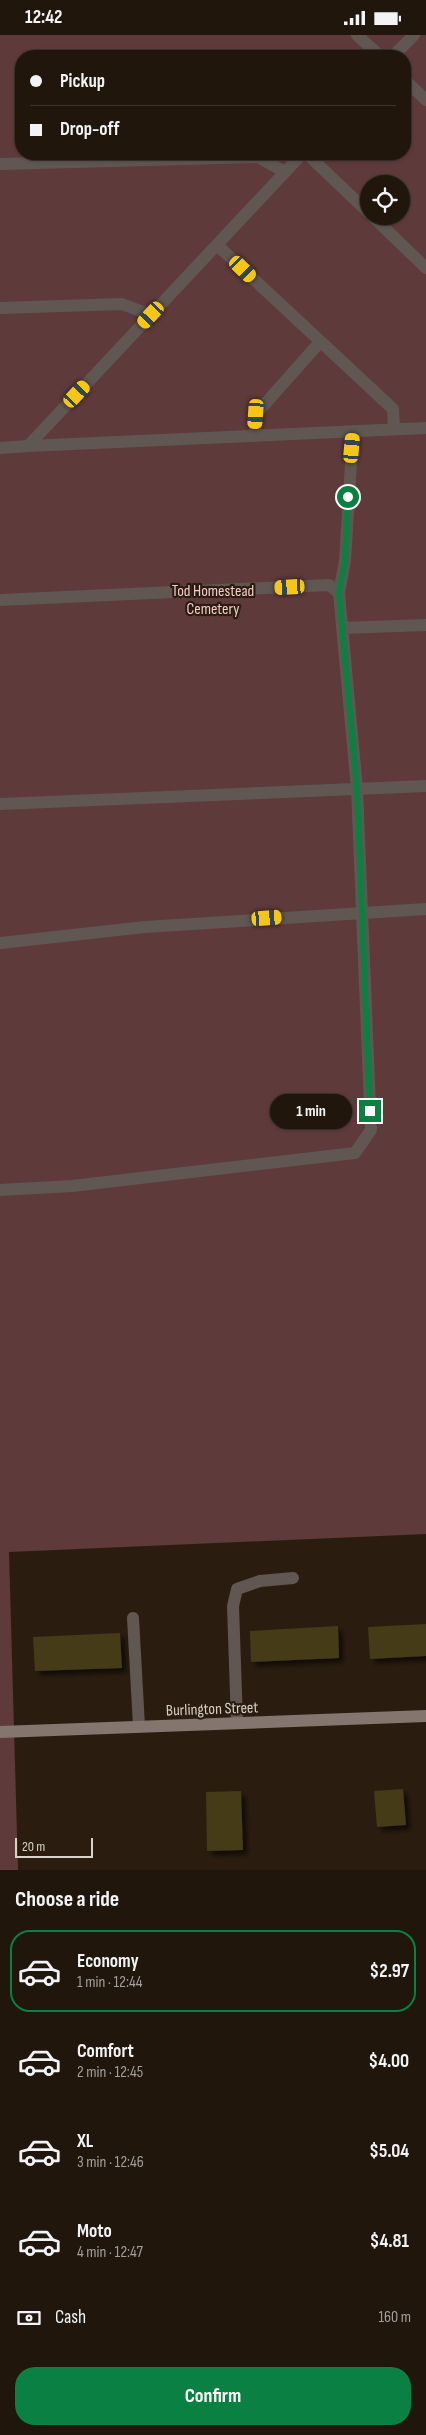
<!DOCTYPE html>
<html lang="en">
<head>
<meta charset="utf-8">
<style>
	:root { --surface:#20160c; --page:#2d231a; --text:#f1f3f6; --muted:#a29f9d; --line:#3d352d; --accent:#0b8043 }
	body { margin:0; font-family:"Sofia Sans Condensed",sans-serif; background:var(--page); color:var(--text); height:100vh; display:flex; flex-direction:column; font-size:19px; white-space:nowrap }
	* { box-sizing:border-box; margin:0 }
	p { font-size:16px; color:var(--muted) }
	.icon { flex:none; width:28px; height:28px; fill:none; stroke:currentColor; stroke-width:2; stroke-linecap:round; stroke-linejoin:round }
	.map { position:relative; height:1835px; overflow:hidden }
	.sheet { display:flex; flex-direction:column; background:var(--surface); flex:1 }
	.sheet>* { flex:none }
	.banner { position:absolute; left:15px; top:15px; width:396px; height:110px; border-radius:20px; box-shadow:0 1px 4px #0004,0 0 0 1px var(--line); display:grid; align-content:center; height:110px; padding:0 15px; background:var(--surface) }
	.buttons { position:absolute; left:360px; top:140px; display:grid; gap:10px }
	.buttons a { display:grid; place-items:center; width:50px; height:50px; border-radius:50%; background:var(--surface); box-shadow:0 1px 4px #0004,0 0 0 1px var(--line); font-size:25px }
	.scale { position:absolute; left:15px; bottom:12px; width:78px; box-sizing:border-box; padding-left:5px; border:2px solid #dad1c8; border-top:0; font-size:14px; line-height:18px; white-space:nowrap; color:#dad1c8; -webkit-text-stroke:4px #2a1d10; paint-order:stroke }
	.end { position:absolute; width:22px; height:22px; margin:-11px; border:6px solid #0b8043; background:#fff; box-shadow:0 0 0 2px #fff }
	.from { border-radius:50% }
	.bubble { position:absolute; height:35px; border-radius:18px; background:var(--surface); box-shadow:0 1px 4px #0004,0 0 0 1px var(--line); font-size:16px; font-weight:700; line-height:35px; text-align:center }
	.car { position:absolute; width:15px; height:30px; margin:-15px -8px; border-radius:6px; box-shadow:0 0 4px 1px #0007; background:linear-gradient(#f5c518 24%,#345 0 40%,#f5c518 0 76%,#345 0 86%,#f5c518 0) }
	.banner b { display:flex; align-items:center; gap:18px; height:48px; font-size:19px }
	.banner b+b { border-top:1px solid var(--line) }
	.banner i { width:12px; height:12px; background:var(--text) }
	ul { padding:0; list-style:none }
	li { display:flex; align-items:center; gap:15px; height:82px; margin:0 10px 8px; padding:0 5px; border:2px solid transparent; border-radius:20px }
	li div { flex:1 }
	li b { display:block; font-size:19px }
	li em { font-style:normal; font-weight:700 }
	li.current { border-color:var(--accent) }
	li>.icon { width:45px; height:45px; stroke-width:1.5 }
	h2 { padding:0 15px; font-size:22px; line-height:60px }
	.pay { display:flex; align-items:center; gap:12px; height:55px; padding:0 15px; font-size:19px }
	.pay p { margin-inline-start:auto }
	.cta { display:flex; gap:10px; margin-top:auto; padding:10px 15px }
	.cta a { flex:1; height:58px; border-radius:20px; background:var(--accent); color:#fff; font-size:20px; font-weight:700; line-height:58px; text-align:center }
	.status { display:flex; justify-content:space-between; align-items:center; height:35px; padding:0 25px; background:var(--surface); direction:ltr }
	.status svg { height:14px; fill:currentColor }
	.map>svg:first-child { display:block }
</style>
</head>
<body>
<div class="status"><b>12:42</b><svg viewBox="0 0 49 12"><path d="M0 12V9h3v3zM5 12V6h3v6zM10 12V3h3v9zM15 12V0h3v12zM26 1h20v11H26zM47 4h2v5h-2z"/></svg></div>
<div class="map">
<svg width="426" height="1835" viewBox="0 0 426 1835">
	<defs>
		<filter id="shadow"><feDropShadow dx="4.5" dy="4.5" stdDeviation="2.5" flood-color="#0009"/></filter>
	</defs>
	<rect width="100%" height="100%" fill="#2a1d10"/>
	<path fill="#5e3a3b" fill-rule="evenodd" d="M0,0h426v1499l-417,18 9,318h-18zM21,21h384v98h-384zM369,149h32v32h-32z"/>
	<path fill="#453a19" filter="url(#shadow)" d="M426,1589v32l-56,3 -2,-32z
		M338,1591l1,32 -88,4 -1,-31z
		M120,1598l2,35 -87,3 -2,-34z
		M403,1754l3,36 -29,2 -3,-36z
		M241,1756l2,59 -36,1 -1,-59z"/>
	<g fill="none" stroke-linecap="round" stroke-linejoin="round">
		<path stroke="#605753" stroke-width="12" d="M357,0l23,21
			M393,21l21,-21
			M405,45l21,20
			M307,119l62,59
			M0,129l258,-7 27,15
			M372,181l54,52
			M217,210l176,164 1,20
			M0,273l122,-4 29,11
			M255,401l1,-22 64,-72
			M28,411l398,-18
			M0,413l28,-2 274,-292
			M339,558l6,-32 8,-130
			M0,565l329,-15 10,8 18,196 14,341 -16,23 -283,33 -72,4
			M342,593l84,-3
			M0,769l426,-18
			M0,908l145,-16 281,-18
			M133,1583l6,108
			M237,1688l-4,-117 4,-17 23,-8 33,-3"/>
		<path stroke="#85756f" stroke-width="12" d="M0,1697l426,-16"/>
	</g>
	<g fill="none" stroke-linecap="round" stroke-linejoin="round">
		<path stroke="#0b8043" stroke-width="6" d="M348,462l-3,64 -6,32 18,196 13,322"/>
	</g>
	<g text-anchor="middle" stroke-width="4.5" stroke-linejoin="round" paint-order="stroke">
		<g font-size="16" fill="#f7cbcb" stroke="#2a1d10">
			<text x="213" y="561">Tod Homestead<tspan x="213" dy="18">Cemetery</tspan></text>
		</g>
		<g font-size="16" fill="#dad1c8" stroke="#2a1d10">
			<text transform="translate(212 1673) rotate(-2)" y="6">Burlington Street</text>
		</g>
	</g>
</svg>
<div class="buttons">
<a><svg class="icon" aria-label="locate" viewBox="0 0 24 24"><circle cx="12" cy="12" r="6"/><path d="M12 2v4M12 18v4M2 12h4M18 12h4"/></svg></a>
</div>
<div class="scale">20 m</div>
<i class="end from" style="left:348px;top:462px"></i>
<i class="end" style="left:370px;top:1076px"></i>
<div class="bubble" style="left:270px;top:1059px;width:82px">1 min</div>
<i class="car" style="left:243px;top:234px;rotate:134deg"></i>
<i class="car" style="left:151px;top:280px;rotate:223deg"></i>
<i class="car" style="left:77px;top:359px;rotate:43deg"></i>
<i class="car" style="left:256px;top:379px;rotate:184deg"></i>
<i class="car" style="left:352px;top:413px;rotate:5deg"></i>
<i class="car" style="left:290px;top:552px;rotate:267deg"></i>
<i class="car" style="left:267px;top:883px;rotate:86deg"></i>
<div class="banner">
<b><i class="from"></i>Pickup</b>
<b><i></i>Drop-off</b>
</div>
</div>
<section class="sheet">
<h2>Choose a ride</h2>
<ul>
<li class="current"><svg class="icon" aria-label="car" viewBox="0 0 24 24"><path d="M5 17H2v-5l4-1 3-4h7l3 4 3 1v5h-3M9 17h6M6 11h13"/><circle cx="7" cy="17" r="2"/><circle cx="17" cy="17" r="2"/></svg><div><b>Economy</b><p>1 min · 12:44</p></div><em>$2.97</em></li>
<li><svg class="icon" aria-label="car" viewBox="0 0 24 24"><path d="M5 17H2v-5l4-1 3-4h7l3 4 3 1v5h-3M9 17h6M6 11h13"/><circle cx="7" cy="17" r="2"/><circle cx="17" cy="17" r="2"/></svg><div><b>Comfort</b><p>2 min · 12:45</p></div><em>$4.00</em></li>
<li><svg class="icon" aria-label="car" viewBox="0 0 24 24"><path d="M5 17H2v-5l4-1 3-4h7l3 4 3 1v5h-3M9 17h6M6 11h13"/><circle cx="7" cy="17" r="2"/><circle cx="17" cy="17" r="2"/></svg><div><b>XL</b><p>3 min · 12:46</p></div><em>$5.04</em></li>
<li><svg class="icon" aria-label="car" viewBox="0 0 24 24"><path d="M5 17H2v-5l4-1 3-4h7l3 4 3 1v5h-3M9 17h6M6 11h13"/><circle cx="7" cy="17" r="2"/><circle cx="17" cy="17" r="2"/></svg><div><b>Moto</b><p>4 min · 12:47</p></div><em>$4.81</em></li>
</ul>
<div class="pay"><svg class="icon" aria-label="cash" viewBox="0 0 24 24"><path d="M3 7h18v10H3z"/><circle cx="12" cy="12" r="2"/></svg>Cash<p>160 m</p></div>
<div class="cta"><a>Confirm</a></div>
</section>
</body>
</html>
